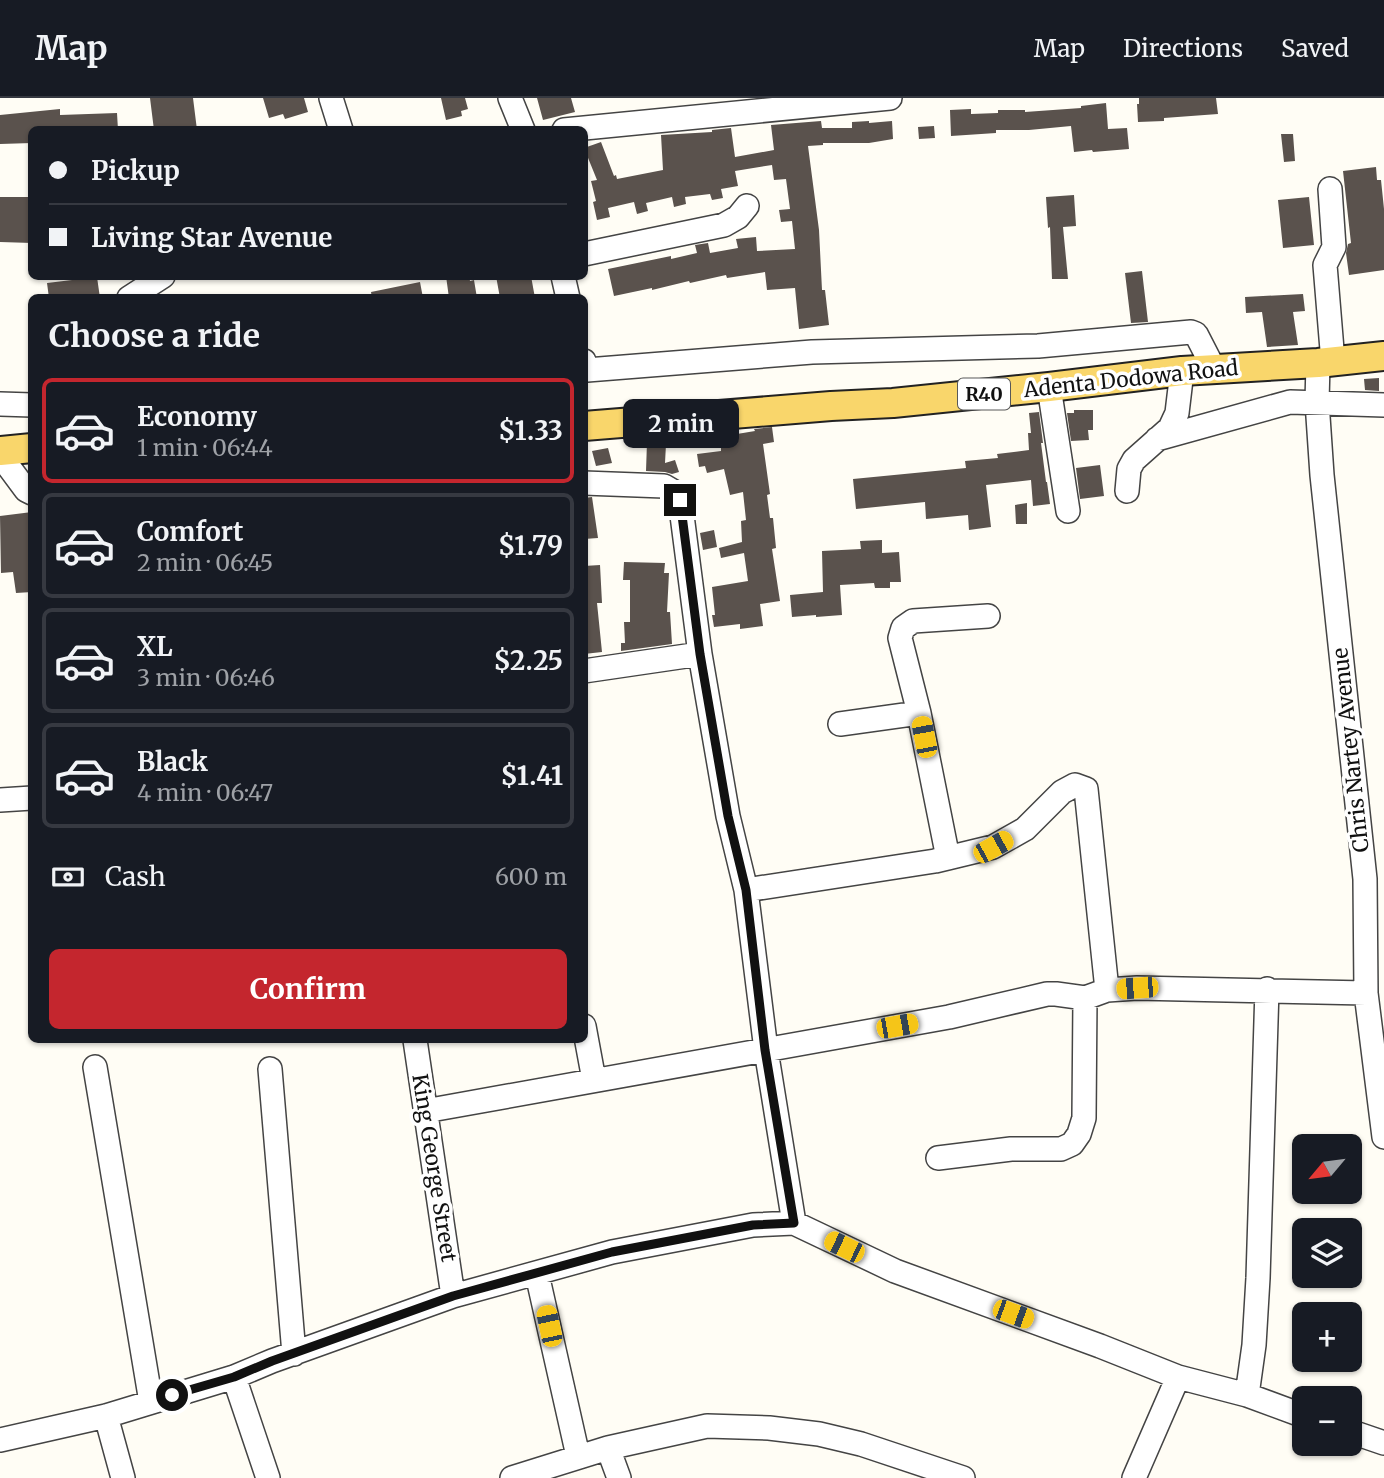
<!DOCTYPE html>
<html lang="en">
<head>
<meta charset="utf-8">
<style>
	:root { --surface:#171b24; --page:#20242c; --text:#f1f3f6; --muted:#9ea1a6; --line:#363941; --accent:#c4262e }
	body { margin:0; font-family:Merriweather,serif; background:var(--page); color:var(--text); height:100vh; display:flex; flex-direction:column; font-size:26px; white-space:nowrap }
	* { box-sizing:border-box; margin:0 }
	p { font-size:23px; color:var(--muted) }
	.icon { flex:none; width:38px; height:38px; fill:none; stroke:currentColor; stroke-width:2; stroke-linecap:round; stroke-linejoin:round }
	.map { position:relative; flex:1; overflow:hidden }
	.drawer { position:absolute; left:28px; top:196px; width:560px; height:749px; display:flex; flex-direction:column; background:var(--surface); border-radius:10px; box-shadow:0 2px 5px #0004 }
	.drawer>* { flex:none }
	.banner { position:absolute; left:28px; top:28px; width:560px; height:154px; border-radius:10px; box-shadow:0 2px 5px #0004; display:grid; align-content:center; height:154px; padding:0 21px; background:var(--surface) }
	.needle { width:46px; rotate:241deg }
	.controls { position:absolute; left:1292px; top:1036px; display:grid; gap:14px }
	.controls a { display:grid; place-items:center; width:70px; height:70px; border-radius:10px; background:var(--surface); box-shadow:0 2px 5px #0004; font-size:35px }
	.end { position:absolute; width:32px; height:32px; margin:-16px; border:9px solid #111; background:#fff; box-shadow:0 0 0 4px #fff }
	.from { border-radius:50% }
	.bubble { position:absolute; height:49px; border-radius:10px; background:var(--surface); box-shadow:0 2px 5px #0004; font-size:23px; font-weight:700; line-height:49px; text-align:center }
	.car { position:absolute; width:21px; height:42px; margin:-21px -10px; border-radius:9px; box-shadow:0 0 5px 2px #0007; background:linear-gradient(#f5c518 24%,#345 0 40%,#f5c518 0 76%,#345 0 86%,#f5c518 0) }
	.banner b { display:flex; align-items:center; gap:24px; height:66px; font-size:26px }
	.banner b+b { border-top:2px solid var(--line) }
	.banner i { width:18px; height:18px; background:var(--text) }
	ul { padding:0; list-style:none }
	li { display:flex; align-items:center; gap:21px; height:105px; margin:0 14px 10px; padding:0 7px; border:4px solid var(--line); border-radius:10px }
	li div { flex:1 }
	li b { display:block; font-size:26px }
	li em { font-style:normal; font-weight:700 }
	li.active { border-color:var(--accent) }
	li>.icon { width:63px; height:63px; stroke-width:1.5 }
	h2 { padding:0 21px; font-size:32px; line-height:84px }
	.pay { display:flex; align-items:center; gap:18px; height:77px; padding:0 21px; font-size:26px }
	.pay p { margin-inline-start:auto }
	.button { display:flex; gap:14px; margin-top:auto; padding:14px 21px }
	.button a { flex:1; height:80px; border-radius:10px; background:var(--accent); color:#fff; font-size:28px; font-weight:700; line-height:80px; text-align:center }
	header { display:flex; align-items:center; gap:42px; box-sizing:border-box; height:98px; padding:0 35px; background:var(--surface); border-bottom:2px solid var(--line) }
	header strong { font-size:33px }
	nav { display:flex; gap:38px; margin-inline-start:auto; font-size:24px }
	.map>svg:first-child { display:block }
</style>
</head>
<body>
<header>
<strong>Map</strong>
<nav><a>Map</a><a>Directions</a><a>Saved</a></nav>
</header>
<div class="map">
<svg width="1384" height="1380" viewBox="0 0 1384 1380">
	<rect width="100%" height="100%" fill="#fffdf5"/>
	<path fill="#5a524d" d="M150,0h43l4,32h-43z
		M263,0h41l4,14 -23,7 -2,-5 -14,4z
		M441,0h24l3,11 -7,2 1,5 -16,4z
		M537,0h34l4,14 -32,8z
		M1139,0h77l2,16 -54,4v3l-26,1 -1,-18h2z
		M1106,5l2,26 19,-1 2,21 -36,3 -1,-2 -18,2 -3,-26 -42,4h-33v3l-45,3 -1,-26 21,-1v5l27,-1v-3h27v2l56,-4v-2z
		M60,11v6l57,-2 1,17h-86v13l-32,1v-29z
		M821,23l1,7h30v-6l17,-1v2l23,-2 1,18 -24,4h-46v2l-15,1 11,84 3,60h3l4,35 -30,4 -4,-41 -28,2 -2,-18 -38,6 -1,-3 -36,8 -1,-2 -37,9v-2l-38,8 -6,-27 63,-13v3l26,-6 -2,-8 13,-2 2,10 28,-5 -2,-9 20,-2 1,14 38,-2 -3,-28 -11,1 -2,-12 11,-1 -4,-30 -12,1 -2,-15 -37,6 3,15 -17,3 2,9 -11,2 -2,-6 -25,3 1,7 -12,3 -2,-10 -26,6 2,8 -11,3 -3,-12 -26,6 2,9 -13,3 -4,-18 3,-1 -5,-20 6,-1 -13,-32 17,-6 13,34 2,-1 1,4 46,-9 -2,-35 51,-3v-2l19,-2 4,29 39,-7 -3,-25z
		M934,28l1,12 -16,1 -1,-12z
		M1281,36h12l2,27 -11,1z
		M1376,69l1,13h4l3,29v61l-35,5 -3,-22 2,-9 3,-1 -8,-72z
		M1074,97l2,31 -13,1 5,52h-16l-2,-52 -2,1 -2,-31z
		M0,99h32v46l-32,-1z
		M1309,99l5,48 -31,3 -5,-48z
		M1142,173l6,51 -17,1 -6,-50z
		M446,178h23l1,5 4,-1 3,18h-28z
		M496,178h35l4,22h-35z
		M97,179l3,21h-51l-2,-15z
		M420,184l3,16h-51l-1,-6z
		M1303,196l2,17 -12,1 5,33 -31,2 -5,-35 -16,1 -1,-16z
		M1379,280v13l-14,-1 -1,-11z
		M1074,312h19v20h-5l1,10 -18,1 -4,-28h7z
		M1039,314l4,31h-2l5,39h1l3,22 -17,2 -2,-26 -45,5 5,42 -22,3 -1,-15 -42,4 -1,-17 -69,7 -3,-30 113,-11 -1,-7 33,-3 -1,-4 32,-4 -1,-17h3l-2,-20z
		M772,329l2,15 -11,2 7,50 -3,1 3,23h3l3,30 -4,1 8,52 -20,3 3,22 -23,3v-5l-26,3 -2,-12h3l-3,-28 36,-6 -4,-28 -23,5 -2,-10 23,-6 -1,-21 5,-1 -3,-28 -13,3 -6,-26 -17,4 -2,-7 -6,1 -2,-13 24,-3v-14h10v-2l24,-4 -1,-2z
		M647,344l19,2 -1,19 10,-3 4,12 -7,2 -7,-2 -19,-1z
		M608,350l4,15 -16,3 -4,-15z
		M1100,367l4,31 -24,3 -4,-31z
		M592,399l6,41 -14,1v-41z
		M1027,405v21h-11l-1,-19z
		M32,414v80l-16,1 -3,-21 -12,1 -1,-57z
		M714,432l3,17 -14,3 -3,-17z
		M882,442v13l17,-1 2,30h-11v6h-15l-1,-5 -34,2 2,30 -26,2v-2l-24,2 -2,-22 33,-3 -1,-41 39,-2 -1,-8z
		M624,464l41,1 -1,10h5l-2,39h3l2,32 -51,7v-8h4l-1,-21h6v-42h-7z
		M600,467l2,38h-5l5,49 -18,2v-88z"/>
	<g fill="none" stroke-linecap="round" stroke-linejoin="round">
		<defs>
			<path id="minor" d="M331,0l10,32
				M510,0l13,32
				M564,32l326,-32
				M1330,91l4,58 -9,18 8,97
				M584,156l140,-29 14,-8 9,-11
				M563,178l5,22
				M129,200l34,-22
				M584,263l3,9 225,-18 226,-6 153,-14 5,2 18,35
				M1318,265l-1,39 5,73 43,404 1,114 18,144
				M1049,289l19,124
				M0,306l32,1
				M1157,341l133,-37 94,3
				M0,357l26,35 6,3
				M584,385l80,3 12,7 4,7 20,154 28,162 18,74 20,160 28,173
				M1127,393l2,-22 5,-9 36,-32 7,-15 5,-42
				M584,573l116,-17
				M840,626l79,-11
				M0,702l32,-2
				M948,760l-29,-145 -19,-75 3,-10 10,-7 75,-5
				M746,792l189,-29 58,-14 32,-18 37,-37 13,-7 11,4 21,201
				M584,928l10,54
				M415,942l38,256
				M95,969l56,335
				M270,971l24,285
				M425,1013l524,-94 98,-23h9l29,4 22,-8 30,-2 229,5
				M938,1060l73,-9h50l11,-5 7,-10 5,-16 1,-120
				M537,1176l41,182
				M234,1279l34,101
				M1247,1297l7,-50 4,-67 9,-289
				M106,1318l17,62
				M1349,1333l35,12
				M0,1342l106,-24 128,-39 38,-16 181,-65 159,-44 141,-27 41,-2 101,48 205,75 78,31 69,18 57,21
				M608,1350l11,30
				M512,1380l96,-30 99,-22 62,2 50,6 42,10 102,34
				M1134,1380l44,-101"/>
			<path id="major" d="M584,328l247,-20 62,-3 156,-16 133,-16 136,-8 66,-7
				M0,353l32,-3"/>
		</defs>
		<use href="#minor" stroke="#444" stroke-width="26"/>
		<use href="#major" stroke="#222" stroke-width="32"/>
		<use href="#minor" stroke="#fff" stroke-width="23"/>
		<use href="#major" stroke="#f9d66b" stroke-width="28"/>
	</g>
	<g fill="none" stroke-linecap="round" stroke-linejoin="round">
		<path stroke="#111" stroke-width="9" d="M172,1297l62,-18 38,-16 181,-65 159,-44 141,-27 41,-2 -29,-173 -19,-160 -18,-74 -28,-162 -20,-154"/>
	</g>
	<g text-anchor="middle" stroke-width="7" stroke-linejoin="round" paint-order="stroke">
		<rect fill="#fff" stroke="#585858" stroke-width="2" x="958" y="280.5" width="52" height="31" rx="5"/>
		<g font-size="19" font-weight="bold" fill="#111">
			<text x="984" y="303">R40</text>
		</g>
		<g font-size="21" fill="#111" stroke="#fff">
			<text transform="translate(1131 281) rotate(-6)" y="7">Adenta Dodowa Road</text>
			<text transform="translate(1351 652) rotate(-96)" y="7">Chris Nartey Avenue</text>
			<text transform="translate(434 1070) rotate(81)" y="7">King George Street</text>
		</g>
	</g>
</svg>
<div class="controls">
<a><svg class="needle" viewBox="-14 -14 28 28"><path d="M0-13l5 13h-10z" fill="#e53935"/><path d="M0 13l5-13h-10z" fill="#9ea1a6"/></svg></a>
<a><svg class="icon" aria-label="layers" viewBox="0 0 24 24"><path d="M12 4l9 5-9 5-9-5zM3 14l9 5 9-5"/></svg></a>
<a>+</a>
<a>−</a>
</div>
<i class="end from" style="left:172px;top:1297px"></i>
<i class="end" style="left:680px;top:402px"></i>
<div class="bubble" style="left:623px;top:301px;width:116px">2 min</div>
<i class="car" style="left:924px;top:639px;rotate:349deg"></i>
<i class="car" style="left:993px;top:749px;rotate:61deg"></i>
<i class="car" style="left:1137px;top:890px;rotate:266deg"></i>
<i class="car" style="left:897px;top:928px;rotate:80deg"></i>
<i class="car" style="left:844px;top:1149px;rotate:296deg"></i>
<i class="car" style="left:1013px;top:1216px;rotate:110deg"></i>
<i class="car" style="left:549px;top:1228px;rotate:348deg"></i>
<div class="banner">
<b><i class="from"></i>Pickup</b>
<b><i></i>Living Star Avenue</b>
</div>
<section class="drawer">
<h2>Choose a ride</h2>
<ul>
<li class="active"><svg class="icon" aria-label="car" viewBox="0 0 24 24"><path d="M5 17H2v-5l4-1 3-4h7l3 4 3 1v5h-3M9 17h6M6 11h13"/><circle cx="7" cy="17" r="2"/><circle cx="17" cy="17" r="2"/></svg><div><b>Economy</b><p>1 min · 06:44</p></div><em>$1.33</em></li>
<li><svg class="icon" aria-label="car" viewBox="0 0 24 24"><path d="M5 17H2v-5l4-1 3-4h7l3 4 3 1v5h-3M9 17h6M6 11h13"/><circle cx="7" cy="17" r="2"/><circle cx="17" cy="17" r="2"/></svg><div><b>Comfort</b><p>2 min · 06:45</p></div><em>$1.79</em></li>
<li><svg class="icon" aria-label="car" viewBox="0 0 24 24"><path d="M5 17H2v-5l4-1 3-4h7l3 4 3 1v5h-3M9 17h6M6 11h13"/><circle cx="7" cy="17" r="2"/><circle cx="17" cy="17" r="2"/></svg><div><b>XL</b><p>3 min · 06:46</p></div><em>$2.25</em></li>
<li><svg class="icon" aria-label="car" viewBox="0 0 24 24"><path d="M5 17H2v-5l4-1 3-4h7l3 4 3 1v5h-3M9 17h6M6 11h13"/><circle cx="7" cy="17" r="2"/><circle cx="17" cy="17" r="2"/></svg><div><b>Black</b><p>4 min · 06:47</p></div><em>$1.41</em></li>
</ul>
<div class="pay"><svg class="icon" aria-label="cash" viewBox="0 0 24 24"><path d="M3 7h18v10H3z"/><circle cx="12" cy="12" r="2"/></svg>Cash<p>600 m</p></div>
<div class="button"><a>Confirm</a></div>
</section>
</div>
</body>
</html>
